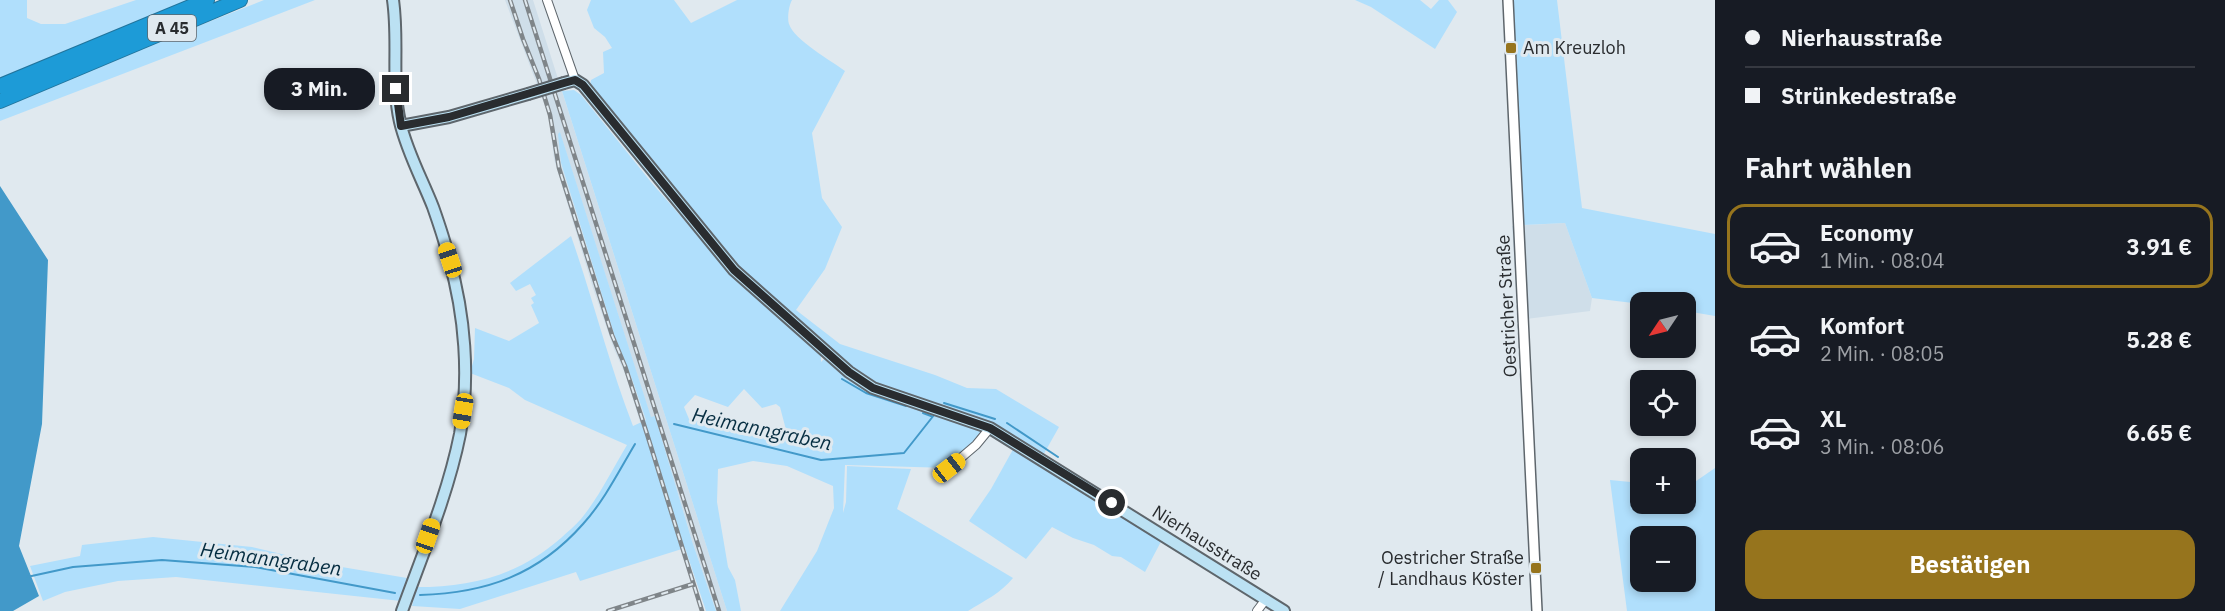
<!DOCTYPE html>
<html lang="de">
<head>
<meta charset="utf-8">
<style>
	:root { --surface:#171b24; --page:#20242c; --text:#f1f3f6; --muted:#9ea1a6; --line:#363941; --accent:#96741d }
	body { margin:0; font-family:"IBM Plex Sans",sans-serif; background:var(--page); color:var(--text); height:100vh; display:flex; flex-direction:column; font-size:22px; white-space:nowrap }
	* { box-sizing:border-box; margin:0 }
	p { font-size:20px; color:var(--muted) }
	.icon { flex:none; width:33px; height:33px; fill:none; stroke:currentColor; stroke-width:2; stroke-linecap:round; stroke-linejoin:round }
	.map { position:relative; flex:1; overflow:hidden }
	.side { display:flex; flex-direction:column; background:var(--surface); width:510px }
	.side>* { flex:none }
	.banner { display:grid; align-content:center; height:132px; padding:0 30px; background:var(--surface) }
	.needle { width:39px; rotate:235deg }
	.controls { position:absolute; left:1630px; top:292px; display:grid; gap:12px }
	.controls a { display:grid; place-items:center; width:66px; height:66px; border-radius:12px; background:var(--surface); box-shadow:0 3px 9px #0003; font-size:30px }
	.end { position:absolute; width:27px; height:27px; margin:-14px; border:8px solid #292c2f; background:#fff; box-shadow:0 0 0 3px #fff }
	.from { border-radius:50% }
	.bubble { position:absolute; height:42px; border-radius:18px; background:var(--surface); box-shadow:0 3px 9px #0003; font-size:20px; font-weight:700; line-height:42px; text-align:center }
	.car { position:absolute; width:18px; height:36px; margin:-18px -9px; border-radius:8px; box-shadow:0 0 4px 2px #0007; background:linear-gradient(#f5c518 24%,#345 0 40%,#f5c518 0 76%,#345 0 86%,#f5c518 0) }
	.banner b { display:flex; align-items:center; gap:21px; height:57px; font-size:22px }
	.banner b+b { border-top:2px solid var(--line) }
	.banner i { width:15px; height:15px; background:var(--text) }
	ul { padding:0; list-style:none }
	li { display:flex; align-items:center; gap:18px; height:84px; margin:0 12px 9px; padding:0 18px; border:3px solid transparent; border-radius:18px }
	li div { flex:1 }
	li b { display:block; font-size:22px }
	li em { font-style:normal; font-weight:700 }
	li.on { border-color:var(--accent) }
	li>.icon { width:54px; height:54px; stroke-width:1.5 }
	h2 { padding:0 30px; font-size:27px; line-height:72px }
	.primary-button { display:flex; gap:12px; margin-top:auto; padding:12px 30px }
	.primary-button a { flex:1; height:69px; border-radius:18px; background:var(--accent); color:#fff; font-size:24px; font-weight:700; line-height:69px; text-align:center }
	main { display:flex; flex:1; min-height:0 }
	.map>svg:first-child { display:block }
</style>
</head>
<body>
<main>
<div class="map">
<svg width="1715" height="611" viewBox="0 0 1715 611">
	<rect width="100%" height="100%" fill="#e0e9ef"/>
	<path fill="#cfdee9" d="M505,0h28l194,611h-11l-24,-70 -37,-124 -4,1 -91,-285 1,31 54,173 17,42 30,90 17,81 -53,-174 -12,-27 -21,-61 -39,-129 -4,-38 -6,-18z
		M1565,223l27,75 -2,13 -72,9 -6,-94z"/>
	<path fill="#b0dffc" fill-rule="evenodd" d="M0,0h27v18l14,6h24l71,-24h52l-188,78z
		M264,0h51l-315,121v-12l102,-45z
		M591,0h83l17,23 46,-23h55c-3,5 -5,18 -3,24 5,16 43,37 56,47l-33,62 10,65 20,29 -17,42 -29,41 44,34 95,31 32,13 29,1 63,38 -18,32 125,73 -21,40 -24,-15 -9,-1 -18,-11 -21,-7 -21,-11 -26,32 -57,-38 22,-32 25,-45 -26,-16 -41,40 -104,-3 -2,48 3,-11 1,-36 64,3 -14,40 116,69c-12,15 -29,23 -45,33h-188l37,-60 17,-43 -1,-22 -46,-20 -34,-5 -35,8 -1,33 11,65 7,13 6,31h-14l-165,-520 12,-1 7,5 70,87 68,78 31,33 71,61v8l9,-9 -90,-81 -150,-186 1,-6 13,-7 -1,-21 9,-4 -7,-11 -11,-9 -7,-18zM744,389l18,19 14,-4 4,3 5,19 -12,12 -84,-19 -5,-12 11,-12 33,12z
		M1355,0h65l11,9 8,-9h9l9,12 -22,37 -64,-42z
		M1511,0h46l25,208 133,26v82l-29,-5v-8l-45,1 -49,-6 -27,-75 -42,2 -7,-162z
		M560,132l91,285 4,-1 37,125 24,70h-10l-21,-63 -105,33 -4,-9 -116,37 -48,-3 5,-19c55,0 102,-12 144,-49 6,-6 14,-12 20,-19 18,-22 31,-49 46,-74l-102,-45 -16,-12 -39,-15 4,-14 1,-31 34,13 30,-18 -8,-18 3,-2 -3,-5 5,-3 -6,-11 -14,7 -6,-8 61,-47c22,63 38,128 62,190l13,-6 -14,-41 -17,-42 -54,-174 -3,-29z
		M1715,468v143h-88l-17,-131 31,3v21h45v-16zM1641,537h45v45h-45z
		M153,537l99,10 72,17 83,14 -6,23 -225,-24 -58,4 -53,11 -22,9 -13,-35 50,-10 2,-11z"/>
	<path fill="#4299c9" d="M0,186l48,74 -6,164 -23,122 20,50 -26,15h-13z"/>
	<g fill="none" stroke-linecap="round" stroke-linejoin="round">
		<path stroke="#4299c9" stroke-width="2" d="M842,379l24,14 40,13
			M944,403l51,16
			M923,413l8,3
			M1007,423l51,34
			M674,424l147,36 83,-7 30,-38
			M27,577l46,-10 89,-7 93,7 140,26
			M420,595c66,-2 118,-20 163,-71 21,-23 36,-53 52,-80"/>
		<defs>
			<path id="minor" d="M547,0l28,80
				M949,468l27,-23 14,-17
				M1257,611l9,-12"/>
			<path id="tertiary" d="M1508,0l29,611"/>
			<path id="secondary" d="M393,0c6,41 -2,83 7,122 7,30 22,57 33,85 6,17 12,34 16,52 16,56 21,118 11,175 -12,60 -37,119 -58,177
				M564,83l11,-3 8,5 151,185 115,102 24,16 117,40 294,183
				M401,126l48,-9 79,-23"/>
			<path id="motorway" d="M0,86l207,-86
				M0,101l240,-101"/>
		</defs>
		<use href="#minor" stroke="#5e666c" stroke-width="10"/>
		<use href="#tertiary" stroke="#5e666c" stroke-width="12"/>
		<use href="#secondary" stroke="#5e666c" stroke-width="14"/>
		<use href="#motorway" stroke="#21749c" stroke-width="16"/>
		<use href="#minor" stroke="#fff" stroke-width="8"/>
		<use href="#tertiary" stroke="#fff" stroke-width="9"/>
		<use href="#secondary" stroke="#bbe1f3" stroke-width="10"/>
		<use href="#motorway" stroke="#1d9bd7" stroke-width="14"/>
		<defs>
			<path id="rail" d="M510,0l13,39 16,40 11,36 9,53 53,167 13,31 22,68 55,177
				M525,0l194,611
				M608,611l85,-27"/>
		</defs>
		<use href="#rail" stroke="#7f8589" stroke-width="4.5"/>
		<use href="#rail" stroke="#e0e9ef" stroke-width="2" stroke-dasharray="7" stroke-linecap="butt"/>
		<defs>
			<path id="secondary-bridge" d="M528,94l36,-11"/>
		</defs>
		<use href="#secondary-bridge" stroke="#5e666c" stroke-width="14" stroke-linecap="butt"/>
		<use href="#secondary-bridge" stroke="#bbe1f3" stroke-width="10"/>
	</g>
	<g fill="none" stroke-linecap="round" stroke-linejoin="round">
		<path stroke="#292c2f" stroke-width="8" d="M396,89l5,37 48,-9 115,-34 11,-3 8,5 151,185 115,102 24,16 117,40 122,75"/>
	</g>
	<g fill="#96741d" stroke="#e0e9ef" stroke-width="2">
		<rect x="1505" y="42" width="12" height="12" rx="3"/>
		<rect x="1530" y="562" width="12" height="12" rx="3"/>
	</g>
	<g text-anchor="middle" stroke-width="6" stroke-linejoin="round" paint-order="stroke">
		<rect fill="#e0e9ef" stroke="#606569" stroke-width="1.5" x="148" y="15" width="48" height="26" rx="4.5"/>
		<g font-size="16" font-weight="bold" fill="#292c2f">
			<text x="172" y="34">A 45</text>
		</g>
		<g font-size="18" fill="#292c2f" stroke="#e0e9ef" text-anchor="start">
			<text x="1523" y="54">Am Kreuzloh</text>
			<text x="1524" y="564" text-anchor="end">Oestricher Straße<tspan x="1524" dy="21">/ Landhaus Köster</tspan></text>
		</g>
		<g font-size="18" fill="#292c2f" stroke="#e0e9ef">
			<text transform="translate(1507 306) rotate(-93)" y="6">Oestricher Straße</text>
			<text transform="translate(1207 543) rotate(32)" y="6">Nierhausstraße</text>
		</g>
		<g font-size="20" font-style="italic" fill="#052d41" stroke="#e0e9ef">
			<text transform="translate(762 429) rotate(12)" y="7">Heimanngraben</text>
			<text transform="translate(271 559) rotate(8)" y="7">Heimanngraben</text>
		</g>
	</g>
</svg>
<div class="controls">
<a><svg class="needle" viewBox="-14 -14 28 28"><path d="M0-13l5 13h-10z" fill="#e53935"/><path d="M0 13l5-13h-10z" fill="#9ea1a6"/></svg></a>
<a><svg class="icon" aria-label="locate" viewBox="0 0 24 24"><circle cx="12" cy="12" r="6"/><path d="M12 2v4M12 18v4M2 12h4M18 12h4"/></svg></a>
<a>+</a>
<a>−</a>
</div>
<i class="end from" style="left:1112px;top:503px"></i>
<i class="end" style="left:396px;top:89px"></i>
<div class="bubble" style="left:264px;top:68px;width:111px">3 Min.</div>
<i class="car" style="left:450px;top:260px;rotate:342deg"></i>
<i class="car" style="left:463px;top:411px;rotate:189deg"></i>
<i class="car" style="left:949px;top:468px;rotate:52deg"></i>
<i class="car" style="left:428px;top:536px;rotate:19deg"></i>
</div>
<section class="side">
<div class="banner">
<b><i class="from"></i>Nierhausstraße</b>
<b><i></i>Strünkedestraße</b>
</div>
<h2>Fahrt wählen</h2>
<ul>
<li class="on"><svg class="icon" aria-label="car" viewBox="0 0 24 24"><path d="M5 17H2v-5l4-1 3-4h7l3 4 3 1v5h-3M9 17h6M6 11h13"/><circle cx="7" cy="17" r="2"/><circle cx="17" cy="17" r="2"/></svg><div><b>Economy</b><p>1 Min. · 08:04</p></div><em>3.91 €</em></li>
<li><svg class="icon" aria-label="car" viewBox="0 0 24 24"><path d="M5 17H2v-5l4-1 3-4h7l3 4 3 1v5h-3M9 17h6M6 11h13"/><circle cx="7" cy="17" r="2"/><circle cx="17" cy="17" r="2"/></svg><div><b>Komfort</b><p>2 Min. · 08:05</p></div><em>5.28 €</em></li>
<li><svg class="icon" aria-label="car" viewBox="0 0 24 24"><path d="M5 17H2v-5l4-1 3-4h7l3 4 3 1v5h-3M9 17h6M6 11h13"/><circle cx="7" cy="17" r="2"/><circle cx="17" cy="17" r="2"/></svg><div><b>XL</b><p>3 Min. · 08:06</p></div><em>6.65 €</em></li>
</ul>
<div class="primary-button"><a>Bestätigen</a></div>
</section>
</main>
</body>
</html>
